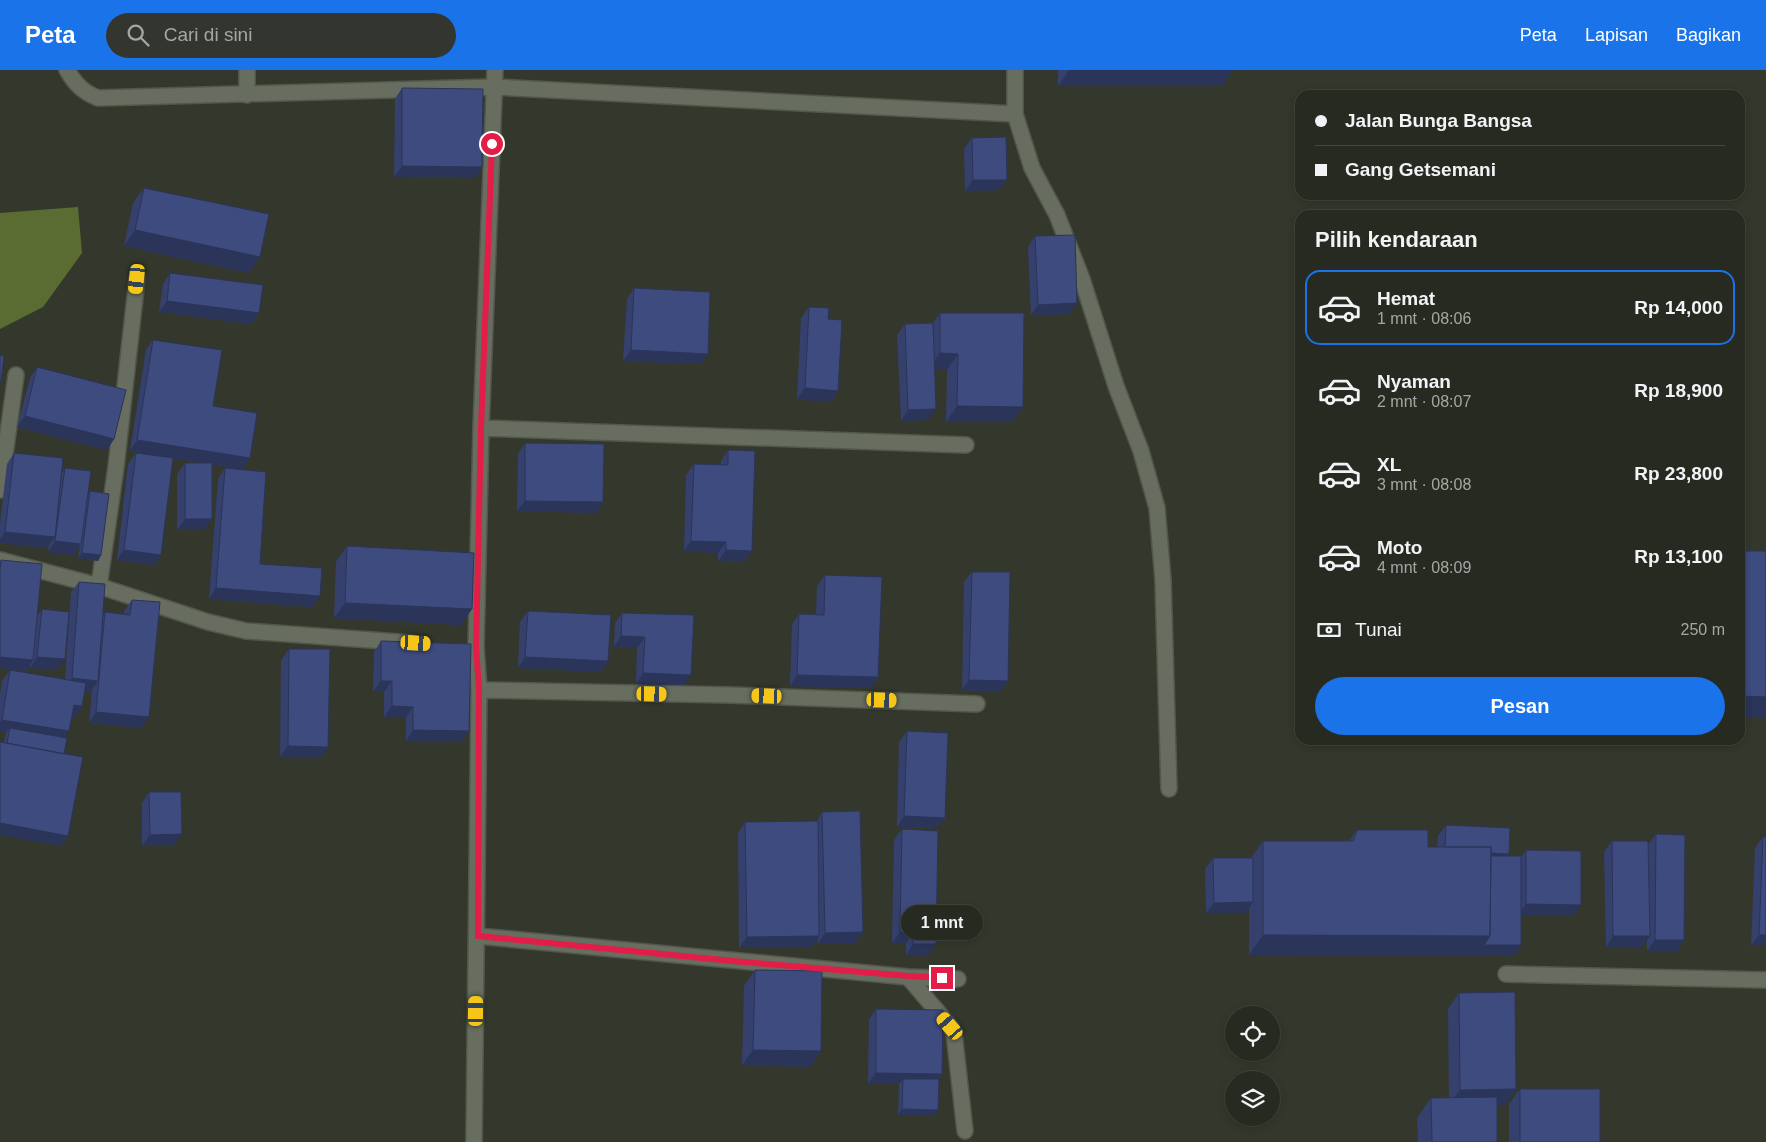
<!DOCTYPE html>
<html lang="id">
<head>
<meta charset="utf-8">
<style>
	:root { --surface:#272a21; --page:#33362e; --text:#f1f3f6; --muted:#a4a7a5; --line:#43463f; --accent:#1a73e8 }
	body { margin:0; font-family:Arial,sans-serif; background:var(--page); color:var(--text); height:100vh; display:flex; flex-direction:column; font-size:19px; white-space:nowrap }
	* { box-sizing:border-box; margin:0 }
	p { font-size:16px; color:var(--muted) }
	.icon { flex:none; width:28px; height:28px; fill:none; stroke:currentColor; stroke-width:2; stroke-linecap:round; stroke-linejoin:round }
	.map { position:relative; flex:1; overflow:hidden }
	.sheet { position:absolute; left:1295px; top:140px; width:450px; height:535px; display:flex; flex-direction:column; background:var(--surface); border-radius:15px; box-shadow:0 2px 8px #0003,0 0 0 1px var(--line) }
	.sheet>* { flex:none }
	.guide { position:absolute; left:1295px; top:20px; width:450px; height:110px; border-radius:15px; box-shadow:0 2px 8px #0003,0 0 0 1px var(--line); display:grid; align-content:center; height:110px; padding:0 20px; background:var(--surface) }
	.controls { position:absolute; left:1225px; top:936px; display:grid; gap:10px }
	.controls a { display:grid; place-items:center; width:55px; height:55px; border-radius:50%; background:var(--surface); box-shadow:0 2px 8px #0003,0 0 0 1px var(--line); font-size:25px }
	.end { position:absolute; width:22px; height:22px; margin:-11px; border:6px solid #e11d48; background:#fff; box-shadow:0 0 0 2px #fff }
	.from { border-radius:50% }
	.bubble { position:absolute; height:35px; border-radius:18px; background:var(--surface); box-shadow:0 2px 8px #0003,0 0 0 1px var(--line); font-size:16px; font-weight:600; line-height:35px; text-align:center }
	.car { position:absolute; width:15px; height:30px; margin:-15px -8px; border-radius:6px; box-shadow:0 0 4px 1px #0007; background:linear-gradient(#f5c518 24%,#345 0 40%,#f5c518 0 76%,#345 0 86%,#f5c518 0) }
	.guide b { display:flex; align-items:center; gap:18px; height:48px; font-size:19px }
	.guide b+b { border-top:1px solid var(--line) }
	.guide i { width:12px; height:12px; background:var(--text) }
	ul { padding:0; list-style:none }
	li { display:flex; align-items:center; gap:15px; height:75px; margin:0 10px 8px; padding:0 10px; border:2px solid transparent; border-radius:15px }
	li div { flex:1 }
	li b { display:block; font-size:19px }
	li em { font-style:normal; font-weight:600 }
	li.active { border-color:var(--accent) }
	li>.icon { width:45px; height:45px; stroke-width:1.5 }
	h2 { padding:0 20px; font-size:22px; line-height:60px }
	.pay { display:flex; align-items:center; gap:12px; height:55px; padding:0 20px; font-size:19px }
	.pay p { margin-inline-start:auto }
	.cta { display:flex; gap:10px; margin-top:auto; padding:10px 20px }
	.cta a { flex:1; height:58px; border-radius:30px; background:var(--accent); color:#fff; font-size:20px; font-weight:600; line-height:58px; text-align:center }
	header { display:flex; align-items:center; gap:30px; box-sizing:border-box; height:70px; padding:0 25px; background:var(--accent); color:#fff }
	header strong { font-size:24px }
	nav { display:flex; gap:28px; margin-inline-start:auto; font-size:18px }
	.search { width:350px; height:45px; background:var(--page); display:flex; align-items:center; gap:12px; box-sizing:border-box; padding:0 18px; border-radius:28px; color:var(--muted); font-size:19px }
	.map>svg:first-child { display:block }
</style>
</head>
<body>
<header>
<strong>Peta</strong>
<div class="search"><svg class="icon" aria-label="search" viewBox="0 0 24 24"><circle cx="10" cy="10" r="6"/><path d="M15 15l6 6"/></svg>Cari di sini</div>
<nav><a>Peta</a><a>Lapisan</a><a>Bagikan</a></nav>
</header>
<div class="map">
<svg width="1766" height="1072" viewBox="0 0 1766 1072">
	<rect width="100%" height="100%" fill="#34382c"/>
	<path fill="#5a6c31" d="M78,137l4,46 -39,54 -43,22v-116z"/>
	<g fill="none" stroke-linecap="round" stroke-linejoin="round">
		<defs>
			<path id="minor" d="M67,0c8,14 16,22 31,28l396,-11 521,27
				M1015,0v44l17,54 25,47 25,64 34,107 25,65 16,57 6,72 6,209
				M247,25v-25
				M481,358l485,17
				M0,420l16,-115
				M0,490l99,26 109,36 38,9 166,12
				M99,516l17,-119 21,-188
				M479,620l250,5 248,9
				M478,866l430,41 50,2
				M1506,904l260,6
				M908,907l42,49 4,7 11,98
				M474,1072l5,-452 -3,-43 5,-219 14,-358"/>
		</defs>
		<use href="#minor" stroke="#52564b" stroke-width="18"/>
		<use href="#minor" stroke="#676d5f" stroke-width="15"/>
	</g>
	<path fill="#35406d" d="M1058,0h175l-11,16h-164z
		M402,18l80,79 -7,11 -81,-1 1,-78z
		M972,68l27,52 -34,1 -1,-42z
		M144,118l116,69 -11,16 -125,-27 9,-43z
		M1035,166l35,78 -39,1 -3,-68z
		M170,203l89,40 -7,11 -93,-12 4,-28z
		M634,218l74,66 -8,10 -77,-3 4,-62z
		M809,237l19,12 10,72 -7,11 -34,-3 4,-81z
		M940,243l72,109h-66l1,-52 -13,-1 -6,51 -27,1 -4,-86 8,-11 28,-1z
		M153,270l60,66 37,52 -8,11 -30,-5v55l-8,11h-27v-56l8,-11h19l-74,-12 16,-101z
		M37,297l77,72 -7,11 -90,-23 13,-49z
		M525,373l71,70 -79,-2 1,-57z
		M728,380l16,112 -26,-1v-8l-34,-2 2,-76 8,-11 27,1v-4z
		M14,383l48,20 3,-5 23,27 2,-4 11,64 -3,6 -20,-3 2,-12 -7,9 -25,-3 1,-6 -2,2 -47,-5v-20l7,-59z
		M136,383l25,102 -7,10 -37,-5 11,-96z
		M225,398l35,96 53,43 -104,-8 9,-120z
		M347,476l114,79 -127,-7 2,-56z
		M1,490l37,55 4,-6 15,61 -27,-2v-3l-4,6 -26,-3v-107z
		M972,502l29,120 -39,-2 2,-108z
		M825,505l53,102 -7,11 -81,-2 2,-61 7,-11 17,1 1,-29z
		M79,512l24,33 2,-3 19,2v-3l8,-11 10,128 -53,-5 3,-33 -2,2 -5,-1 -3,15 -7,11h-3l-8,21v16l4,82 -7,10 -57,-104 2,-10 -6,-1v-36l2,-14 8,-11 55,9 6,-87z
		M528,541l80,50 -7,11 -83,-4 2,-46z
		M622,543l72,2 -10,70 -48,-1 1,-36 -23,-1 1,-24z
		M381,571l88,90 -8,11 -55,-1v-24h-22v-25h-11l1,-40z
		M289,579l39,98 -7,10h-41l1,-97z
		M907,661l30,97 -40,-1 2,-85z
		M149,722l25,53 -32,1v-43z
		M822,742l41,120 -8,11 -37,1v-6l-7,9 -72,1 -1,-115 7,-11 72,-1z
		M1446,755l63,29 -2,2 14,2 5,-8 55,55 -8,11 -52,-1v30l-8,11 -264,-1v-47l-3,5h-40l-1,-44 8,-11h38l12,-17h86l8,-11 71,17h9l1,-11z
		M902,759l26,126h-22v-12h-14l2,-103z
		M1656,764l28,106 -7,11h-30v-12l-5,8h-36l-2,-95 8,-11 36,4z
		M1763,767l3,109h-15l4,-98z
		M755,900l66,81 -11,16 -68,-2 2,-79z
		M1459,923l46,112h-8v37h-79l-1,-24 14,-20h18l-1,-89z
		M876,939l66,65 -3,5 -5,37 -36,-1 1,-31 -31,-1 1,-63z
		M1520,1019l80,53h-91v-38z"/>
	<path fill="#2b3459" d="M1069,0h164l-11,16h-164z
		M402,96l80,1 -7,11 -81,-1z
		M973,110h34l-8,10 -34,1z
		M135,160l125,27 -11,16 -125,-27z
		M167,231l92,12 -7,11 -93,-12z
		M1077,233l-7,11 -39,1 7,-10z
		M631,280l77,4 -8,10 -77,-3z
		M940,283l18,1 -11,16 -18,-1z
		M805,318l33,3 -7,11 -34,-3z
		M957,336l66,1 -11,15h-66z
		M936,339l-8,11 -27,1 7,-11z
		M25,346l89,23 -7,11 -90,-23z
		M137,370l113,18 -8,11 -112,-18z
		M525,431l78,1 -7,11 -79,-2z
		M185,449h27l-8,11h-27z
		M5,462l50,5 -8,11 -47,-5v-4z
		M55,471l26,3 -8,11 -25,-3z
		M691,471l35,1 -8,11 -34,-2z
		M124,480l37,5 -7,10 -37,-5z
		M726,480l26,1 -8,11 -26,-1z
		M82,483l19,2 -3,6 -20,-3z
		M216,518l104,8 -7,11 -104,-8z
		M345,533l127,6 -11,16 -127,-7z
		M621,566l24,1 -8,11 -23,-1z
		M0,587l33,3 -7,11 -26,-3z
		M37,587l28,2 -8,11 -27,-2z
		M525,587l83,4 -7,11 -83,-4z
		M643,603l48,2 -7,10 -48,-1z
		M797,605l81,2 -7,11 -81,-2z
		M72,608l26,3 -8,11 -25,-3z
		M969,610l39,1 -7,11 -39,-2z
		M381,611h11l-8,11h-11z
		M1740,626l26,1v20h-26z
		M74,635l8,1 -7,11 -9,-1z
		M392,636l21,1 -7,10h-22z
		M96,642l53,5 -7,11 -53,-5z
		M2,650l67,11 -7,11 -52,-14 -4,4 -6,-1v-9z
		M413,660l56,1 -8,11 -55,-1z
		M288,676l40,1 -7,10h-41z
		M904,746l41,2 -8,10 -40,-1z
		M0,753l68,13 -7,10 -61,-11z
		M182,764l-8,11 -32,1 8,-11z
		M1444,781l65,3 -8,10z
		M1253,832l-7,11h-40l8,-10z
		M1526,834l55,1 -8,11 -55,-1z
		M863,862l-8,11 -37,1 7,-11z
		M900,862h13l-7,11h-14z
		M1263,865l227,1 31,9 -8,11 -264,-1z
		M1759,865h7v11h-15z
		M819,866l-8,11 -72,1 8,-11z
		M1613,866h37l-8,11h-36z
		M1655,870h29l-7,11h-30z
		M913,874h23l-8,11h-22z
		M753,980l68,1 -11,16 -68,-2z
		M876,1003l66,1 -7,11 -32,-6 -4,5 -31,-1z
		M1516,1019l-11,16h-56l11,-15z
		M902,1039l36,1 -4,6 -36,-1z"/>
	<path fill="#3e4b7f" stroke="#2b3459" d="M402,18l81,1 -1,78 -80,-1z
		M1006,67l1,43h-34l-1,-42z
		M144,118l125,26 -9,43 -125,-27z
		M1075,165l2,68 -39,2 -3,-69z
		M170,203l93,12 -4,28 -92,-12z
		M634,218l76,4 -2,62 -77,-4z
		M809,237l20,1 -1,11 14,1 -4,71 -33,-3z
		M940,243h84l-1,94 -66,-1 1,-52 -18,-1z
		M933,253l3,86 -28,1 -3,-86z
		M153,270l69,10 -9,56 44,7 -7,45 -113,-18z
		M0,285l4,1 -3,26h-1z
		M37,297l89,23 -12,49 -89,-23z
		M525,373l79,1 -1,58 -78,-1z
		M728,380l27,1 -3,100 -26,-1v-8l-35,-1 3,-77 34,1z
		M14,383l49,5 -8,79 -50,-5z
		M136,383l37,5 -12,97 -37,-5z
		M185,393h27v56h-27z
		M65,398l26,3 -10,73 -26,-3z
		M225,398l41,4 -6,92 62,4 -2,28 -104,-8z
		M90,421l19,3 -8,61 -19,-2z
		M347,476l127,7 -2,56 -127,-6z
		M1740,481h26v146l-26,-1z
		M1,490l41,4 -9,96 -33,-3v-87z
		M972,502h38l-2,109 -39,-1z
		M825,505l57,2 -4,100 -81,-2 2,-61 25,1z
		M79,512l26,2 -7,97 -26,-3z
		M132,530l28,2 -11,115 -53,-5 9,-100 25,3z
		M42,539l27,3 -4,47 -28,-2z
		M528,541l83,4 -3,46 -83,-4z
		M622,543l72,2 -3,60 -48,-2 2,-36 -24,-1z
		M381,571l90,3 -2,87 -56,-1v-23l-21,-1v-25h-11z
		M289,579h41l-2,98 -40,-1z
		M10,600l76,13 -4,23 -8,-1 -5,26 -67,-11z
		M10,658l57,10 -3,16 -57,-11z
		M907,661l41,2 -3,85 -41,-2z
		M0,672l83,15 -15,79 -68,-13z
		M149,722h32l1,42 -32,1z
		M860,741l3,121 -38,1 -3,-121z
		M818,751l1,115 -72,1 -2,-115z
		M1446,755l64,3 -1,26 -18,-1v-6h-46z
		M902,759l36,2 -2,113h-23v-12h-13z
		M1357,760h71v17h63l-1,89 -227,-1v-94h90z
		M1656,764l29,1 -1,105h-29z
		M1763,767h3v98h-7z
		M1612,771h36l2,95h-37z
		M1526,780l55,1v54l-55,-1z
		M1491,786h30v89h-37l6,-9z
		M1213,788h40v44l-39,1z
		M755,900l67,1 -1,80 -68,-1z
		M1515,922l1,97 -56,1 -1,-97z
		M876,939l67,1 -1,64 -66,-1z
		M903,1009h36l-1,31 -36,-1z
		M1520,1019h80v53h-80z
		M1497,1027v45h-65l-1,-44z"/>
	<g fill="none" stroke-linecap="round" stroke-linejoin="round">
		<path stroke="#e11d48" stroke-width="6" d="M492,74l-11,284 -5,218 3,44 -1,246 255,25 175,15 34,2"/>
	</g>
</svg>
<div class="controls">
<a><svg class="icon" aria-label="locate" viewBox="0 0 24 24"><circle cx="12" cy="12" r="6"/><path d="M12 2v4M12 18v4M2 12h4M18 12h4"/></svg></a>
<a><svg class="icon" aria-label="layers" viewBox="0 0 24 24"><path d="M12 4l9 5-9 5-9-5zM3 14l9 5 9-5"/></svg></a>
</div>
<i class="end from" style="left:492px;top:74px"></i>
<i class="end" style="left:942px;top:908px"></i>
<div class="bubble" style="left:901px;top:835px;width:82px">1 mnt</div>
<i class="car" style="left:137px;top:209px;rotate:186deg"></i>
<i class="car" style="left:416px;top:573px;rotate:93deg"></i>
<i class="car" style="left:652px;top:624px;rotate:91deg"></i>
<i class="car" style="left:767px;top:626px;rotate:272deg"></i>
<i class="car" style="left:882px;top:630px;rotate:92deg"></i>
<i class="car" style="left:476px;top:941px;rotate:1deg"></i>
<i class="car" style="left:950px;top:956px;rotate:319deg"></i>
<div class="guide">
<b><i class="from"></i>Jalan Bunga Bangsa</b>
<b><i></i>Gang Getsemani</b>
</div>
<section class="sheet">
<h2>Pilih kendaraan</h2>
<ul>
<li class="active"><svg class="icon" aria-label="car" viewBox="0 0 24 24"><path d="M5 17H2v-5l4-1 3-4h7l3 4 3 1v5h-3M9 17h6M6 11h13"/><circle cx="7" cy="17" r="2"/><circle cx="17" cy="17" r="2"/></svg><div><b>Hemat</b><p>1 mnt · 08:06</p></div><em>Rp 14,000</em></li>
<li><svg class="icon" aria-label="car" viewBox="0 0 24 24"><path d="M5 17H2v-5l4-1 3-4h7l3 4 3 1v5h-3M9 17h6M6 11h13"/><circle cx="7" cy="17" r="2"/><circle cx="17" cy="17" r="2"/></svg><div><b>Nyaman</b><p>2 mnt · 08:07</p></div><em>Rp 18,900</em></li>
<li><svg class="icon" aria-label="car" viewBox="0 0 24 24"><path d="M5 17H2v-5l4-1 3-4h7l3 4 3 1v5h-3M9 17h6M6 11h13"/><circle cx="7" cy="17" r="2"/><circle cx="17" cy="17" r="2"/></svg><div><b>XL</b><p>3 mnt · 08:08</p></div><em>Rp 23,800</em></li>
<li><svg class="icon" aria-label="car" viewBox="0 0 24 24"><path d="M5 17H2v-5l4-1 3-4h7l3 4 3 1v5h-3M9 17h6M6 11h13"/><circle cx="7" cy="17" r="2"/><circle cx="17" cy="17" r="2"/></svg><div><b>Moto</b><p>4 mnt · 08:09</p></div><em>Rp 13,100</em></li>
</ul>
<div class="pay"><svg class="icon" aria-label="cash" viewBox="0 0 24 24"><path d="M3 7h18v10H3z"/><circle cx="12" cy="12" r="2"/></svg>Tunai<p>250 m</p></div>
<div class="cta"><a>Pesan</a></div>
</section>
</div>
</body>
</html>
